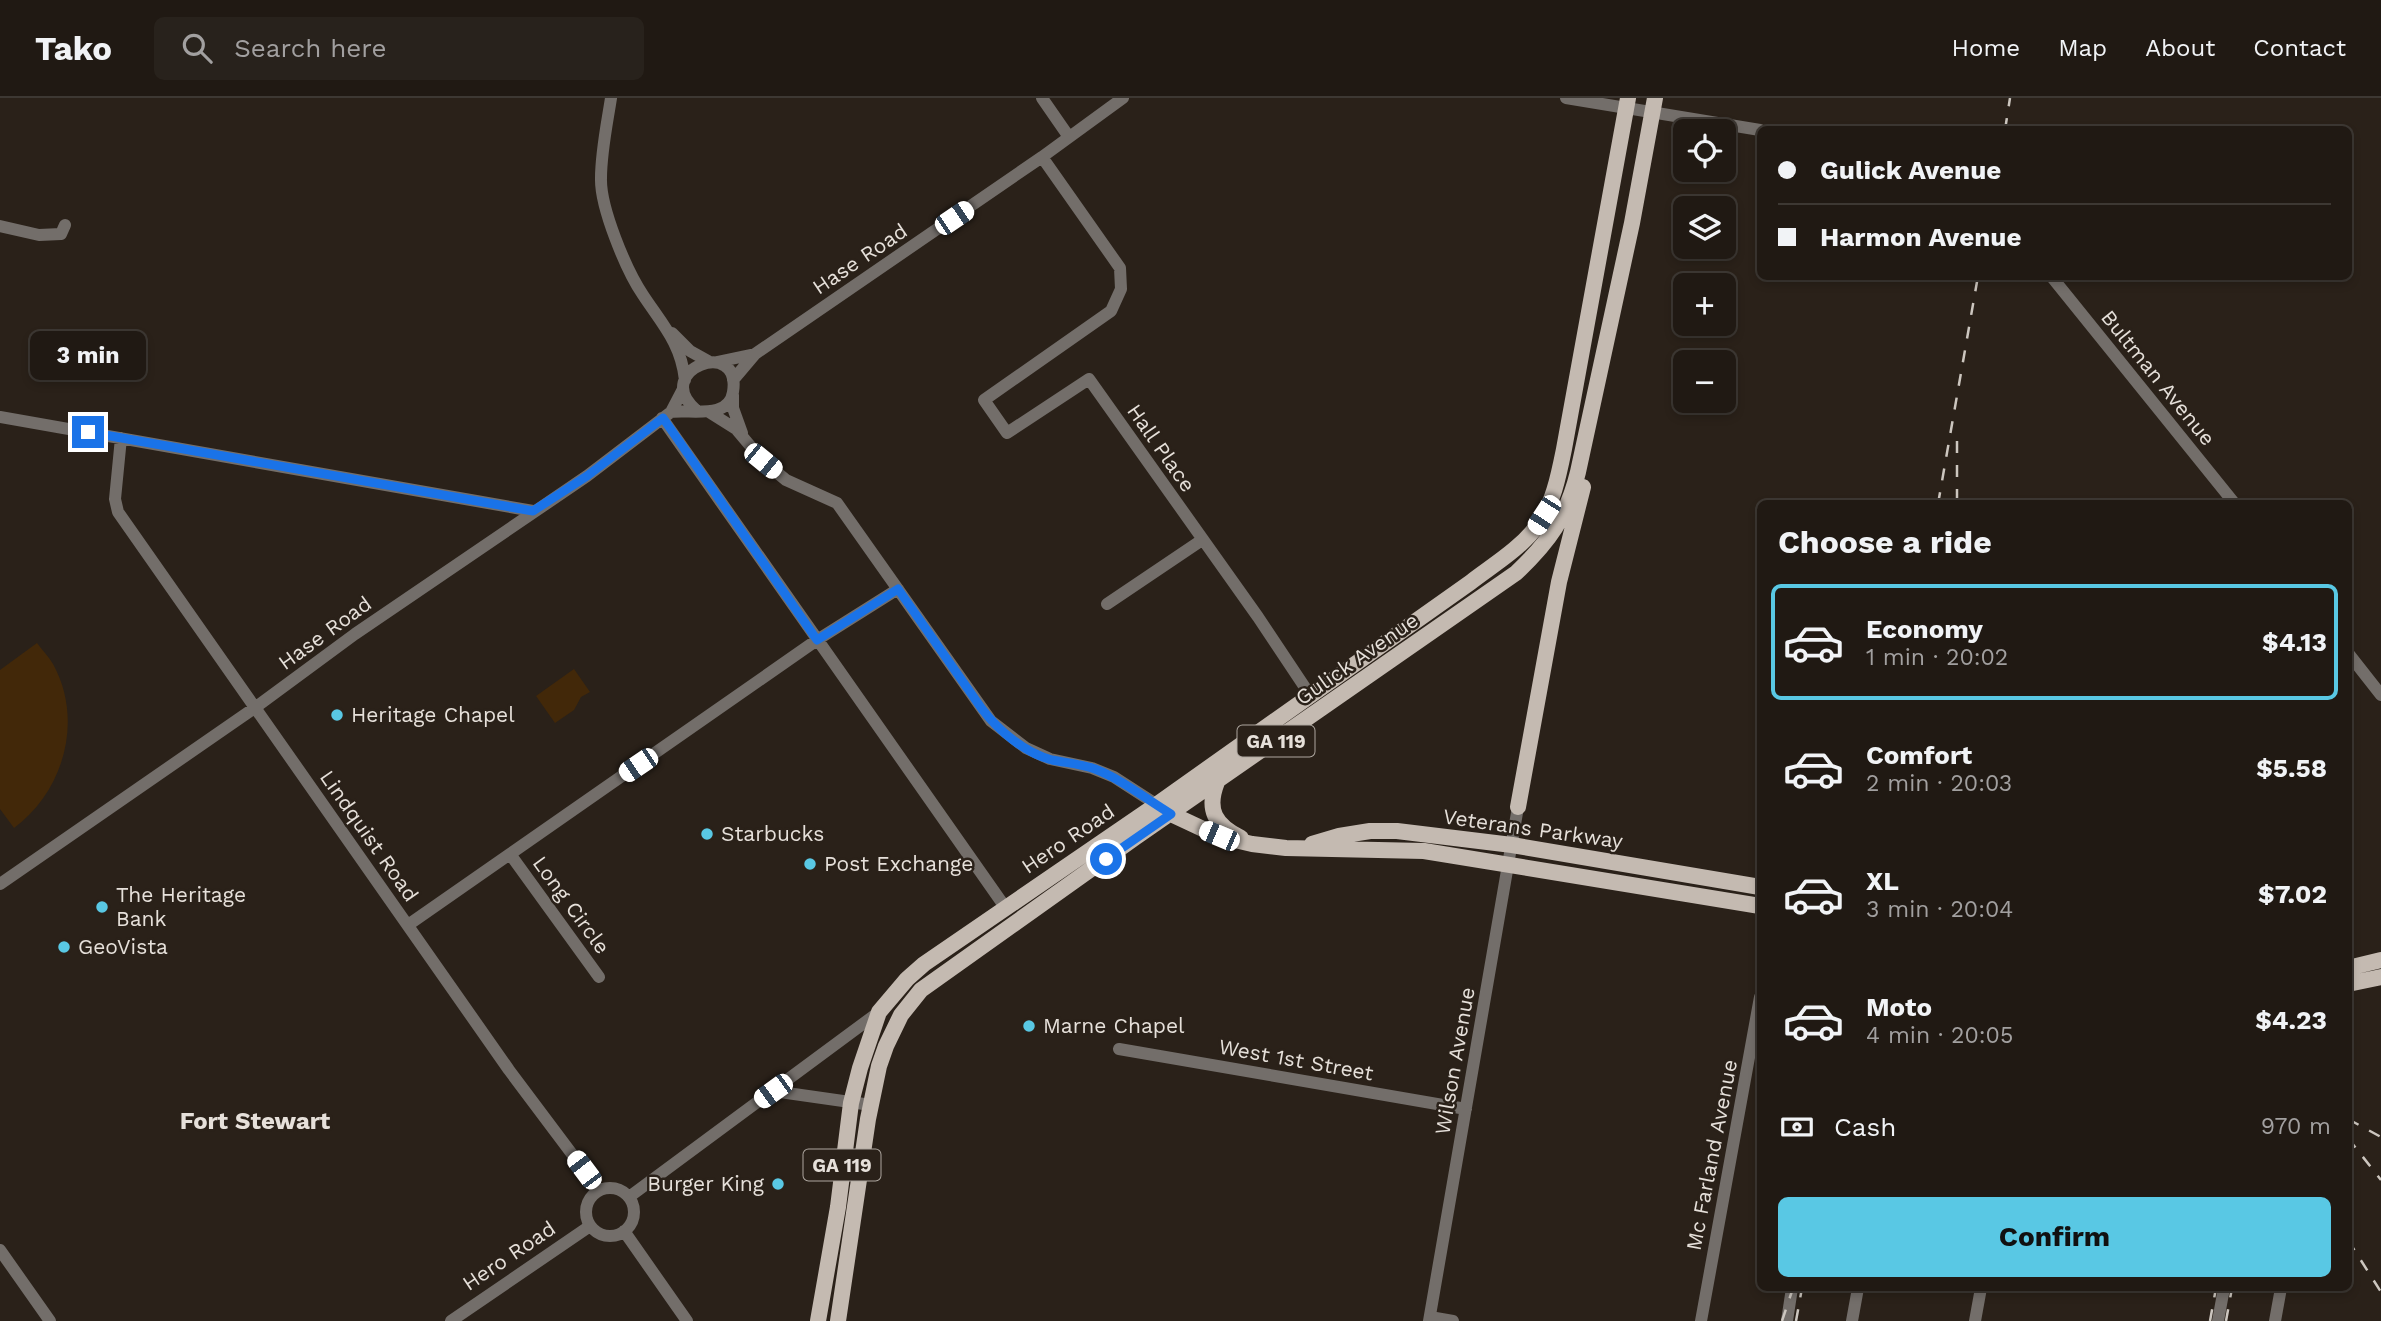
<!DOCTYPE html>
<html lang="en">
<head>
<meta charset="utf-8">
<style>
	:root { --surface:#201913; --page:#28221c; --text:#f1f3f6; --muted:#a2a0a0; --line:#3d3833; --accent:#59c8e4 }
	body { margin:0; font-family:"Work Sans",sans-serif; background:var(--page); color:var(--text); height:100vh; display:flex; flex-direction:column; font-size:26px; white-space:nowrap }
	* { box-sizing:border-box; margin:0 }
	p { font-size:23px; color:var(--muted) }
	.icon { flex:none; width:38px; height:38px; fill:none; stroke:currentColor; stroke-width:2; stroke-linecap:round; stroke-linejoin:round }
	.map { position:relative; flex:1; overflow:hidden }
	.side { position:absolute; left:1757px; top:402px; width:595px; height:791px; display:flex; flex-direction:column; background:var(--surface); border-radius:10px; box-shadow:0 4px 10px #0003,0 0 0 2px var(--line) }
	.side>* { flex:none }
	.top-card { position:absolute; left:1757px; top:28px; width:595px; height:154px; border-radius:10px; box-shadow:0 4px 10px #0003,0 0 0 2px var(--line); display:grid; align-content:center; height:154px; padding:0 21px; background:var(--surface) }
	.fabs { position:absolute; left:1673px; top:21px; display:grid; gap:14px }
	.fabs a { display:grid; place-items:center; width:63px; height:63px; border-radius:10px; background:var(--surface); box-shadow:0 4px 10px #0003,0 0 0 2px var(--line); font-size:35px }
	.end { position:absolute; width:32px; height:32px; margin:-16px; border:9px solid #1a73e8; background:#fff; box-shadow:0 0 0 4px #fff }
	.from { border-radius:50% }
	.bubble { position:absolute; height:49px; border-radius:10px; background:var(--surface); box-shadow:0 4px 10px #0003,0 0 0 2px var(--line); font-size:23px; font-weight:700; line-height:49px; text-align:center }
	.car { position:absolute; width:21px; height:42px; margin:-21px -10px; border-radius:9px; box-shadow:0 0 5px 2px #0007; background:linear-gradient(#fff 24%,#345 0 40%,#fff 0 76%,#345 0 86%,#fff 0) }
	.top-card b { display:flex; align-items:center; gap:24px; height:66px; font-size:26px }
	.top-card b+b { border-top:2px solid var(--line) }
	.top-card i { width:18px; height:18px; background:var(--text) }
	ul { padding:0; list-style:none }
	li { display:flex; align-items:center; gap:21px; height:116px; margin:0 14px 10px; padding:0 7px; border:4px solid transparent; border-radius:10px }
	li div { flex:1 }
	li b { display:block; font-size:26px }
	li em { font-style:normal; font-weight:700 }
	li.on { border-color:var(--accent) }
	li>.icon { width:63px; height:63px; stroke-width:1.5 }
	h2 { padding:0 21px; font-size:32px; line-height:84px }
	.pay { display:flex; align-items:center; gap:18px; height:77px; padding:0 21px; font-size:26px }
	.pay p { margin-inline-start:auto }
	.cta { display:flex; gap:14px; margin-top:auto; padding:14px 21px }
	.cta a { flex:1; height:80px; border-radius:10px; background:var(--accent); color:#111; font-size:28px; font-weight:700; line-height:80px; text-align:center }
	header { display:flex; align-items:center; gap:42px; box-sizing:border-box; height:98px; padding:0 35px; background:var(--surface); border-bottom:2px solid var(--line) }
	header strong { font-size:33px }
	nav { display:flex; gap:38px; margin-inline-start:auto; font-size:24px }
	.search { width:490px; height:63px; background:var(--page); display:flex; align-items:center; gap:18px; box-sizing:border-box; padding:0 24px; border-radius:10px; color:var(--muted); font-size:26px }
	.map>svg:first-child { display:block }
</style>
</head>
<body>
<header>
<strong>Tako</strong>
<div class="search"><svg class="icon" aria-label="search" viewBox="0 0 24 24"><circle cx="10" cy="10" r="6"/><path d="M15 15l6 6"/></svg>Search here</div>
<nav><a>Home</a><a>Map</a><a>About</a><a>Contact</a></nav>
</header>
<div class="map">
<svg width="2381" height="1223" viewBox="0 0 2381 1223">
	<rect width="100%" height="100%" fill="#2a2119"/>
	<path fill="#422809" d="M37,545c5,7 12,14 16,21 31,56 11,127 -39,164l-14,-19v-139z
		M574,571l16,23 -9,5 -7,13 -19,13 -19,-27z"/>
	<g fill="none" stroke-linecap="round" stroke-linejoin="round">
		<path stroke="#736e6a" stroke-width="12" d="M611,0c-4,26 -10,54 -10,80 -1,29 25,92 42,117 19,29 38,48 42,85
			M1042,0l27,39
			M1566,0l194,32
			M1042,59l78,111 1,21 -10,22 -127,89 23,33 82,-54 169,238 52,78
			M0,128l39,9 22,-1 4,-9
			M2051,178l184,228
			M672,235l18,18 18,10
			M717,264l38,-8
			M733,282l22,-26 287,-197 81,-59
			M733,297v13l9,25
			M671,314c19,-3 58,8 62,-20 9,-56 -83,-22 -37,18
			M709,314l27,17 27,32 23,19 51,23 154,218 35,27 24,11 42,9 22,9 48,31
			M0,319l533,94
			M662,320l343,489
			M121,340l-6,61 3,13 391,558 90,120
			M1107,506l95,-64
			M2348,555l33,42
			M510,756l307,-214 81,-51
			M0,786l256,-177 99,-73 232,-158 84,-64 12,-23
			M408,827l102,-71 89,123
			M1119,951l347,60
			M773,993l98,14
			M586 1114a24 24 0 1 1 48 0a24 24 0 1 1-48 0Z
			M629,1099l250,-185
			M624,1133l63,90
			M0,1152l50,71
			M1430,1219l23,4
			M451,1223l139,-95
			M1429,1223l89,-514
			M1701,1223l59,-324
			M1787,1223l5,-33
			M1852,1223l6,-33
			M1975,1223l6,-33
			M2218,1223l6,-33
			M2275,1223l6,-33"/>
		<path stroke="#c4bab1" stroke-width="16" d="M1217,684c-11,28 -2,43 24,56
			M1518,709l41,-225 24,-95
			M1171,716l47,22 34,8 34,4 138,3 336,55
			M1312,746l27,-8 31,-5h27l115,14 248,42
			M2348,870l33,-8
			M2348,886l33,-7
			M818,1223l20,-114 13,-104 9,-35 19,-56 28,-33 17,-15 232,-159 315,-223c22,-17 49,-33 66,-56 16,-21 22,-52 27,-77l64,-351
			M838,1223l30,-202 11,-53 7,-20 15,-31 20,-25 215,-153 380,-264c33,-31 51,-56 62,-101l54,-249 23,-125"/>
		<path stroke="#ccc6bf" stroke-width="2.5" stroke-dasharray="12 12" stroke-linecap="butt" d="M2005,32l5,-32
			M1957,343v63
			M1938,406l40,-228
			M2348,1021l33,18
			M2348,1040l33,42
			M2348,1142l33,52
			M1782,1223l11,-33
			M1796,1223l6,-33
			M2210,1223l6,-33
			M2226,1223l6,-33"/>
	</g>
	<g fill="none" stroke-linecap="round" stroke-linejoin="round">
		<path stroke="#1a73e8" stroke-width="9" d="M88,334l445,79 54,-35 76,-58 154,222 81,-51 84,120c17,22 43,44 70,51 15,3 29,4 43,9 28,11 51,30 76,45l-65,45"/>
	</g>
	<g fill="#59c8e4" stroke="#2a2119" stroke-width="2.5">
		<circle cx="337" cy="617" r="7"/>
		<circle cx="707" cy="736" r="7"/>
		<circle cx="810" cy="766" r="7"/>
		<circle cx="102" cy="809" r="7"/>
		<circle cx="64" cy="849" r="7"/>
		<circle cx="1029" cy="928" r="7"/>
		<circle cx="778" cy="1086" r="7"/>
	</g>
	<g text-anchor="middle" stroke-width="5" stroke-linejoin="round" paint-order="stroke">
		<g fill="#2a2119" stroke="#aea7a0" stroke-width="2">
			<rect x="1237.5" y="627.5" width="77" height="31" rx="5"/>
			<rect x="803.5" y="1051.5" width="77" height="31" rx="5"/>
		</g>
		<g font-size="19" font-weight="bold" fill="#e6e0da">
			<text x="1276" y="650">GA 119</text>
			<text x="842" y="1074">GA 119</text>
		</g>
		<g font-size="21" fill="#e6e0da" stroke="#2a2119">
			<text transform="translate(860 161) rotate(-34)" y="7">Hase Road</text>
			<text transform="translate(2158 280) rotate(51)" y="7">Bultman Avenue</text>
			<text transform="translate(1161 350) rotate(55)" y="7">Hall Place</text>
			<text transform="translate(325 535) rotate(-36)" y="7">Hase Road</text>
			<text transform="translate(1357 561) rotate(-35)" y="7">Gulick Avenue</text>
			<text transform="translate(1533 731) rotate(8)" y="7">Veterans Parkway</text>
			<text transform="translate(369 738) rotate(55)" y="7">Lindquist Road</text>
			<text transform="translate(1068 741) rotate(-34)" y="7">Hero Road</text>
			<text transform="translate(571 807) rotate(54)" y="7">Long Circle</text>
			<text transform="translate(1296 962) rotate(10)" y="7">West 1st Street</text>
			<text transform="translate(1455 963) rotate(-80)" y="7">Wilson Avenue</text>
			<text transform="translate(1712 1057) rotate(-79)" y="7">Mc Farland Avenue</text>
			<text transform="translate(509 1158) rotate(-34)" y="7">Hero Road</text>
		</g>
		<g font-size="21" fill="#e6e0da" stroke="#2a2119" text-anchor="start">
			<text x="351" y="624">Heritage Chapel</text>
			<text x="721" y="743">Starbucks</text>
			<text x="824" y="773">Post Exchange</text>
			<text x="116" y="804">The Heritage<tspan x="116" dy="24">Bank</tspan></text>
			<text x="78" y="856">GeoVista</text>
			<text x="1043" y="935">Marne Chapel</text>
			<text x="764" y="1093" text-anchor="end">Burger King</text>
		</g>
		<g font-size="24" font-weight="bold" fill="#e6e0da" stroke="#2a2119">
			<text x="255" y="1031">Fort Stewart</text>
		</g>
	</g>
</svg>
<div class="fabs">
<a><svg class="icon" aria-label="locate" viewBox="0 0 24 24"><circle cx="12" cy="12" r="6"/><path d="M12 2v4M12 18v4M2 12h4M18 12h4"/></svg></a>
<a><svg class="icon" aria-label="layers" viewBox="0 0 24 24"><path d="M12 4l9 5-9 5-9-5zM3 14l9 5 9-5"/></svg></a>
<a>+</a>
<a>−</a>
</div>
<i class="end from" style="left:1106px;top:761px"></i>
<i class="end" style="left:88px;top:334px"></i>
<div class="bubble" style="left:30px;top:233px;width:116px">3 min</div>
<i class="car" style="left:954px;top:120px;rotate:56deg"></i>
<i class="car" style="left:763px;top:363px;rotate:129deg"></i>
<i class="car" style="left:1544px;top:417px;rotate:213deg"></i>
<i class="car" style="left:638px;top:667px;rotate:236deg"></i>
<i class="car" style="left:1219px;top:738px;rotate:293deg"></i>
<i class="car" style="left:773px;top:993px;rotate:234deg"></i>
<i class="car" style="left:584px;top:1072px;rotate:323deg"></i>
<div class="top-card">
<b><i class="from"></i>Gulick Avenue</b>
<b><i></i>Harmon Avenue</b>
</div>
<section class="side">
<h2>Choose a ride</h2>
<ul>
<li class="on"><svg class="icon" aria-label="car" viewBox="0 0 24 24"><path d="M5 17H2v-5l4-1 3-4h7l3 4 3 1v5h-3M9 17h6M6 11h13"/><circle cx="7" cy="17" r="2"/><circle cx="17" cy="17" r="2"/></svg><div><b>Economy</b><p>1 min · 20:02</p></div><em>$4.13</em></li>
<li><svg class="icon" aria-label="car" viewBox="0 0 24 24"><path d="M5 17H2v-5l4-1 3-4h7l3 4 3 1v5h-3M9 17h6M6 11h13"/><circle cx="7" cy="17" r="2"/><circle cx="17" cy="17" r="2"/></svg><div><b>Comfort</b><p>2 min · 20:03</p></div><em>$5.58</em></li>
<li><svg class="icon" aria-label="car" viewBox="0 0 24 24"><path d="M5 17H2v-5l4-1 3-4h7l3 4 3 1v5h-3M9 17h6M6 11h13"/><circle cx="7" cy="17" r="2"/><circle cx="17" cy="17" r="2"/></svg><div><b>XL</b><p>3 min · 20:04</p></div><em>$7.02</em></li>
<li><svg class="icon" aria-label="car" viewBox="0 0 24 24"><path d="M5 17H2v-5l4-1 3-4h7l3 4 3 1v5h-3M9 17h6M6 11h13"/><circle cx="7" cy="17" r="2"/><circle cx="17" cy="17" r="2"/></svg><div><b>Moto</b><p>4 min · 20:05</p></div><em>$4.23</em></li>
</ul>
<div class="pay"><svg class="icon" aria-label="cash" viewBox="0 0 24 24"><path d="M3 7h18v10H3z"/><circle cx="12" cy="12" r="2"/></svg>Cash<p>970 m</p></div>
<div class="cta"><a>Confirm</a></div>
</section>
</div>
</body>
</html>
